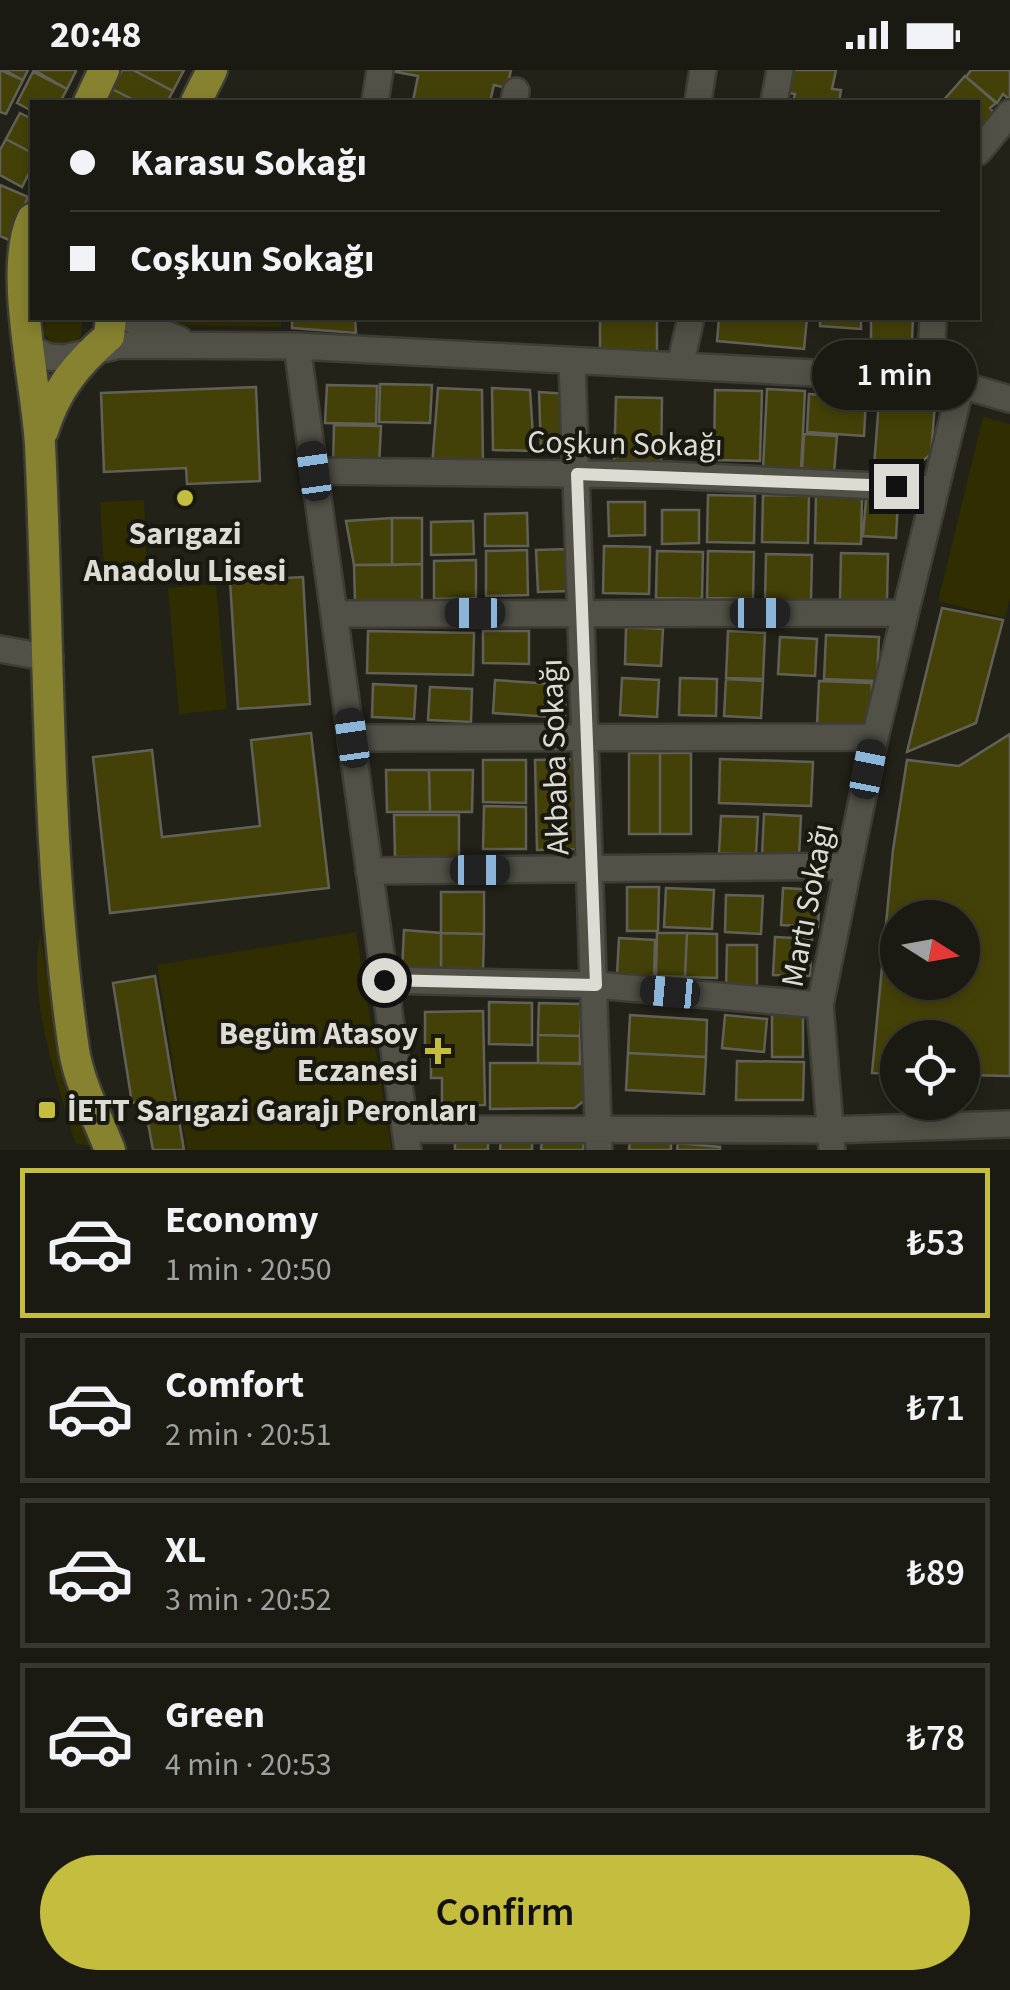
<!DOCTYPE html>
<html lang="en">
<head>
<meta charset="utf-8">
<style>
	:root { --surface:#1a1a13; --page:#272721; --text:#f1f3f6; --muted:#9fa1a0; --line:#383833; --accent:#c4bd3e }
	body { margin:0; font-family:"Source Sans 3",sans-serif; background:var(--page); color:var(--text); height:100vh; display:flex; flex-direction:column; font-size:38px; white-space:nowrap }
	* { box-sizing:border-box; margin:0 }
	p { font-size:32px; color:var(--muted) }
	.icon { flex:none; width:55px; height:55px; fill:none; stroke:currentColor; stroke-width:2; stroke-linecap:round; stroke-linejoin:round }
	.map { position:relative; height:1080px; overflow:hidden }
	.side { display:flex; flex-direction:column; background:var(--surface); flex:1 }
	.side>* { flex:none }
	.top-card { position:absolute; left:30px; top:30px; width:950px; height:220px; border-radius:0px; box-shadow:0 5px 15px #0003,0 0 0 2px var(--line); display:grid; align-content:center; height:220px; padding:0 40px; background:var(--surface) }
	.needle { width:65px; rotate:101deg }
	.fabs { position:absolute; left:880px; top:830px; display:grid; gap:20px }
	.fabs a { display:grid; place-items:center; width:100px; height:100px; border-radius:50%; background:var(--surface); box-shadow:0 5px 15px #0003,0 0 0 2px var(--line); font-size:50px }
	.end { position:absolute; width:45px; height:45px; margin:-22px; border:12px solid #dcdcd5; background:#111; box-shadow:0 0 0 5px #111 }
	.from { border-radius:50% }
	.bubble { position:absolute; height:70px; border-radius:35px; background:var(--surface); box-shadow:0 5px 15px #0003,0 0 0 2px var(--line); font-size:32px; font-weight:600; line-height:70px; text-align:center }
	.car { position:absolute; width:30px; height:60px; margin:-30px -15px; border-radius:12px; box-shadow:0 0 8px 2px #0007; background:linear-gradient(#222 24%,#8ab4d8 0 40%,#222 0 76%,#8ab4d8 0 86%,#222 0) }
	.top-card b { display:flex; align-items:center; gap:35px; height:95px; font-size:38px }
	.top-card b+b { border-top:2px solid var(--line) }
	.top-card i { width:25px; height:25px; background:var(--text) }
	ul { padding:18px 0 0; list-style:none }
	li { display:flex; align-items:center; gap:30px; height:150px; margin:0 20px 15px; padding:0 20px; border:5px solid var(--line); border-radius:0px }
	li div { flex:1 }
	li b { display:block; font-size:38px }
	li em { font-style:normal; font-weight:600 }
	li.on { border-color:var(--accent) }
	li>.icon { width:90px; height:90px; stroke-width:1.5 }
	.primary-button { display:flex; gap:20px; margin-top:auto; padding:20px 40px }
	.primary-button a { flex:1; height:115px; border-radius:60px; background:var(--accent); color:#111; font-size:40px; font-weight:600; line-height:115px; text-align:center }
	.status { display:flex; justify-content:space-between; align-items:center; height:70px; padding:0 50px; background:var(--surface); direction:ltr }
	.status svg { height:28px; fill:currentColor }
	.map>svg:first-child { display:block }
</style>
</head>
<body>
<div class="status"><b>20:48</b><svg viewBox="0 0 49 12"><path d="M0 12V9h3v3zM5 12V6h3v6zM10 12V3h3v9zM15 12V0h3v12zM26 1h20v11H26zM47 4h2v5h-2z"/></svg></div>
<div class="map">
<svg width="1010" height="1080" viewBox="0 0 1010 1080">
	<rect width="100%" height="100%" fill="#222219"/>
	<path fill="#302d00" d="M45,248h37l-1,18 -9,9 -20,-1 -8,-11z
		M163,248h118v9l-106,-2z
		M983,347l27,7v174l-5,20 -67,-17z
		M144,430l3,67 -43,3 -4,-68z
		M216,514l11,125 -48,5 -11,-126z
		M356,862l36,218h-205l-30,-185z
		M40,863l15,89 36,124 -16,-3c-19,-68 -47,-139 -35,-210z"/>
	<path fill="#444108" stroke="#626157" stroke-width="2.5" fill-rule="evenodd" d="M0,0l23,10 -17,34 -6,-2z
		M4,0h24l-5,10z
		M34,0h41l1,1 -9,18z
		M122,0h11l40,21 -6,11h-29l-26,-13z
		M133,0h51l-11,21z
		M385,0h126l-4,18 -13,-3 -4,17 -77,-1 5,-25z
		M792,0h44l-4,19 9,1 -2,12h-46l2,-8 -7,-1z
		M971,0h39v30l-7,-6 -6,9 -31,-26z
		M33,2l34,17 -7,13h-28v9l-15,-8z
		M965,6l31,27 -6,5 8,9 -20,24v-39h-36z
		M112,19l26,13h-33z
		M20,43l12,6v34l-26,-14z
		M6,69l26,14v14l-10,20 -22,-12v-25z
		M0,115l28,12 -19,43 -9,-4z
		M292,248h63l1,15 -64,-5z
		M600,248h57v34l-57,1z
		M719,248h88l-3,31 -87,-8z
		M820,248h41v11l-41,-3z
		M871,248h42l-1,25 -41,-1z
		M380,314l52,1 -2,38 -51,-1z
		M327,315l50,1 -1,38 -51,-1z
		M256,317l4,94 -73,3 -1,-16 -82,4 -3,-79z
		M438,318l44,2 1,77h-51z
		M492,318l38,2 4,61 -41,-1z
		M767,319l38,2 -4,80 -38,-2z
		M715,320l47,1 -2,70 -46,-1z
		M539,322l29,2 3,59 -30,-2z
		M809,324l57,4 -2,38 -57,-4z
		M616,327l46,1 -1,70 -47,-1z
		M879,330l56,4 -4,50 -20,16 -37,-3z
		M334,355l47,1 -2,41 -46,-2z
		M804,364l33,2 -3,37 -32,-2z
		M708,425l47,1 -1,47 -47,-1z
		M763,425l46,1 -1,47 -46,-1z
		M816,426l46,1 -1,47 -46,-1z
		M866,429l32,2 -2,37 -33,-2z
		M608,432h37v33l-36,1z
		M662,440h37v33l-37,1z
		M527,443l1,33h-43v-32z
		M392,448h30v46l-30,1z
		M392,448v47h-38l-8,-44z
		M473,451l1,33 -43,1v-33z
		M604,476l46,1 -1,47 -46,-1z
		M569,479l2,42 -33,1 -2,-42z
		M527,480l1,45 -42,1v-45z
		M657,481l46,1 -1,47 -46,-1z
		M708,481l46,1 -1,47 -46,-1z
		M841,483l47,1 -1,47 -47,-1z
		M766,484l46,1 -1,47 -46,-1z
		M476,490v38l-42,1v-38z
		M422,494v37l-67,2 -1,-38z
		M303,507l7,127 -72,5 -8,-128z
		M942,538l61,12 -27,103 -69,29z
		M626,557l37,2 -2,37 -36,-2z
		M368,561l106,2 -1,42 -106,-2z
		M483,561h46v33l-46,-1z
		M728,561l37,2 -2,46 -37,-1z
		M826,565l53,2 -2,44 -53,-2z
		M780,567l37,2 -2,37 -37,-2z
		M622,608l37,2 -2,37 -37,-2z
		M680,608l37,1 -1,37 -37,-1z
		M726,609l37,2 -2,37 -37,-2z
		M495,610l71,5 -1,33 -72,-5z
		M819,611l53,2 -1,44 -54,-2z
		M373,614l43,2 -2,33 -42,-2z
		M430,617l42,2 -1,33 -43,-2z
		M311,663l18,155 -219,25 -17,-156 59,-7 10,87 98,-11 -9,-86z
		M1010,664v342l-48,-1v-37h-64v36l-26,-1 21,-223 14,-90 52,6zM898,848h64v64h-64z
		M629,683h31v81h-31z
		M660,683h31v81h-31z
		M576,689l1,90 -40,1 -2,-90z
		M720,689l93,3 -2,44 -92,-3z
		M483,690h43v43l-43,-1z
		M386,700h43l1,42h-43z
		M429,700h44l-1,42h-42z
		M484,736l42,1v42h-43z
		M764,744l37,2 -2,41 -37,-2z
		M394,745h65v42h-64z
		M721,746l37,1 -2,37 -37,-1z
		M627,817h32l-1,44h-31z
		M666,818l48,2 -2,39 -48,-2z
		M783,818l37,2 -2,37 -37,-2z
		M441,822h43v42l-43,-1z
		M726,825l37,1 -2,38 -36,-2z
		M404,860l37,3v38l-39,-1z
		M441,863l43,1 -1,38 -42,-1z
		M657,863h30l-2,44 -29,-1z
		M687,863l30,1v44l-32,-1z
		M775,867l37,2 -2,37 -37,-1z
		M619,868l36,2 -1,37 -37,-2z
		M727,875h30v44h-31z
		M155,906l29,174h-31l-9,-49 -12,2 -19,-120z
		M489,932l43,1v42l-43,-1z
		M539,933l42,1 -1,32 -42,-1z
		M483,941l2,94 -43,1v-28h-11v-22h-6v-44z
		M772,943h31v44h-31z
		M630,945l77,5 -1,37 -78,-4z
		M725,945l42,4 -3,33 -42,-4z
		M538,965l42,1v28l-42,-1z
		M628,983l78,4 -2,37 -78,-4z
		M737,991l67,1 -1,38h-67z
		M490,993h95v37l-10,8 -85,1z
		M501,1066l31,2v12h-32z
		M455,1070l33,2v8h-33z
		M542,1070l42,3 -1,7h-42z
		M630,1071l41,2v7h-42z
		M678,1073l42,4v3h-43z"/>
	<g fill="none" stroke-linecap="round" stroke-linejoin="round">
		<defs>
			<path id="minor" d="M375,32l5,-32
				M514,32l2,-11
				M698,32l5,-32
				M774,32l6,-32
				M978,82l32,-39
				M128,248l52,22
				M297,276l111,804
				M32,279l17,8 16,1 55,-13 177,1 596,31 68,8 49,14
				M572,291l27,789
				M680,296l11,-48
				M930,311l3,-63
				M314,401l355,4 265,14
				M334,544l569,-1
				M0,579l50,9
				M352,668l523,-1
				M369,801l479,-5
				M384,910l212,5 224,20
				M405,1059l426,1 179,-6
				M832,1080l-12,-145 55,-268 86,-352"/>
			<path id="major" d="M89,32l15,-32
				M196,32l16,-32
				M32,149c-24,49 5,168 8,226 10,201 5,405 34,605 5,33 24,69 36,100
				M43,361c13,-42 33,-66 66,-95l2,-18"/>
		</defs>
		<use href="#minor" stroke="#3e3e37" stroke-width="30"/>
		<use href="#major" stroke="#3e3e37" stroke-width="35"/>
		<use href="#minor" stroke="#515147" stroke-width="25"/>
		<use href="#major" stroke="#868230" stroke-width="30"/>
	</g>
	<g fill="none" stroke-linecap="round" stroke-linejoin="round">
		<path stroke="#dcdcd5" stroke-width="12" d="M384,910l212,5 -19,-511 319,12"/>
	</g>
	<g fill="#c4bd3e" stroke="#191910" stroke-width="4">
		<circle cx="185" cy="428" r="10"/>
		<path d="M433 966h10v10h10v10h-10v10h-10v-10h-10v-10h10z"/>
		<rect x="37" y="1030" width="20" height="20" rx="5"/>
	</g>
	<g text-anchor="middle" stroke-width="8" stroke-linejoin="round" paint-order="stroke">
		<g font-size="32" fill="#dcdcd5" stroke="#191910">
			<text transform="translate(625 373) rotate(1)" y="11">Coşkun Sokağı</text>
			<text transform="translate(554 687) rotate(-92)" y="11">Akbaba Sokağı</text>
			<text transform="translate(807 835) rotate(-79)" y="11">Martı Sokağı</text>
		</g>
		<g font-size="32" font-weight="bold" fill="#dcdcd5" stroke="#191910">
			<text x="185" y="474">Sarıgazi<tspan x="185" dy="37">Anadolu Lisesi</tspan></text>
			<text x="418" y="974" text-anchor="end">Begüm Atasoy<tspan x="418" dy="37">Eczanesi</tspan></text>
			<text x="67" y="1051" text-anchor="start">İETT Sarıgazi Garajı Peronları</text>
		</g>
	</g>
</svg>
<div class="fabs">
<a><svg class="needle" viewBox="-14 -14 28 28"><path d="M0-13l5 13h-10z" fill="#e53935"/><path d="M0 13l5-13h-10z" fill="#9fa1a0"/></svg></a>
<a><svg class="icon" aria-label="locate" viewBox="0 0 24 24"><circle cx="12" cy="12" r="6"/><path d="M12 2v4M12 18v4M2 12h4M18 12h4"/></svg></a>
</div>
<i class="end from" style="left:384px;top:910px"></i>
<i class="end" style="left:896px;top:416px"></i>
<div class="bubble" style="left:812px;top:270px;width:165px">1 min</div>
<i class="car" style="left:314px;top:401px;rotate:352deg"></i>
<i class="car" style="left:475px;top:543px;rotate:270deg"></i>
<i class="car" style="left:760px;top:543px;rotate:90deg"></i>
<i class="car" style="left:352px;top:668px;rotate:352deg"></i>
<i class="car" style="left:868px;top:699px;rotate:11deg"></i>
<i class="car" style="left:480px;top:800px;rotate:90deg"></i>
<i class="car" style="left:670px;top:922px;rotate:275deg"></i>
<div class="top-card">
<b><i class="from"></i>Karasu Sokağı</b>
<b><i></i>Coşkun Sokağı</b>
</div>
</div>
<section class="side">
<ul>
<li class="on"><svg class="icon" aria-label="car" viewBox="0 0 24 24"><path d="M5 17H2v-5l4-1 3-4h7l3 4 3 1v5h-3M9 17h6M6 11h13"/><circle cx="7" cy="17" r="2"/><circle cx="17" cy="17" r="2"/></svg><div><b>Economy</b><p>1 min · 20:50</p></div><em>₺53</em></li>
<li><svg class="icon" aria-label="car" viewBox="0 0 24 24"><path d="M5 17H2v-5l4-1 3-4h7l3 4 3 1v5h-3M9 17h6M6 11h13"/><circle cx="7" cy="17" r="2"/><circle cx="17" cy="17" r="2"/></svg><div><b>Comfort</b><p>2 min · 20:51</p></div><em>₺71</em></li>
<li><svg class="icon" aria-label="car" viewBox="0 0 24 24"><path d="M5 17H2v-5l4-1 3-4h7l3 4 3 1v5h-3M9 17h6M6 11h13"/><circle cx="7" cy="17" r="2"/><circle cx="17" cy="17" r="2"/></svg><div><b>XL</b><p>3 min · 20:52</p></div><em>₺89</em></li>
<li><svg class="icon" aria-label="car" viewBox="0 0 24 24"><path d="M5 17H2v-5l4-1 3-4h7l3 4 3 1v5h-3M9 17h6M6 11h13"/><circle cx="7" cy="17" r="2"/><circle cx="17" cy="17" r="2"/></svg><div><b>Green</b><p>4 min · 20:53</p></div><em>₺78</em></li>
</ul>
<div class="primary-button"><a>Confirm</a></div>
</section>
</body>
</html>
